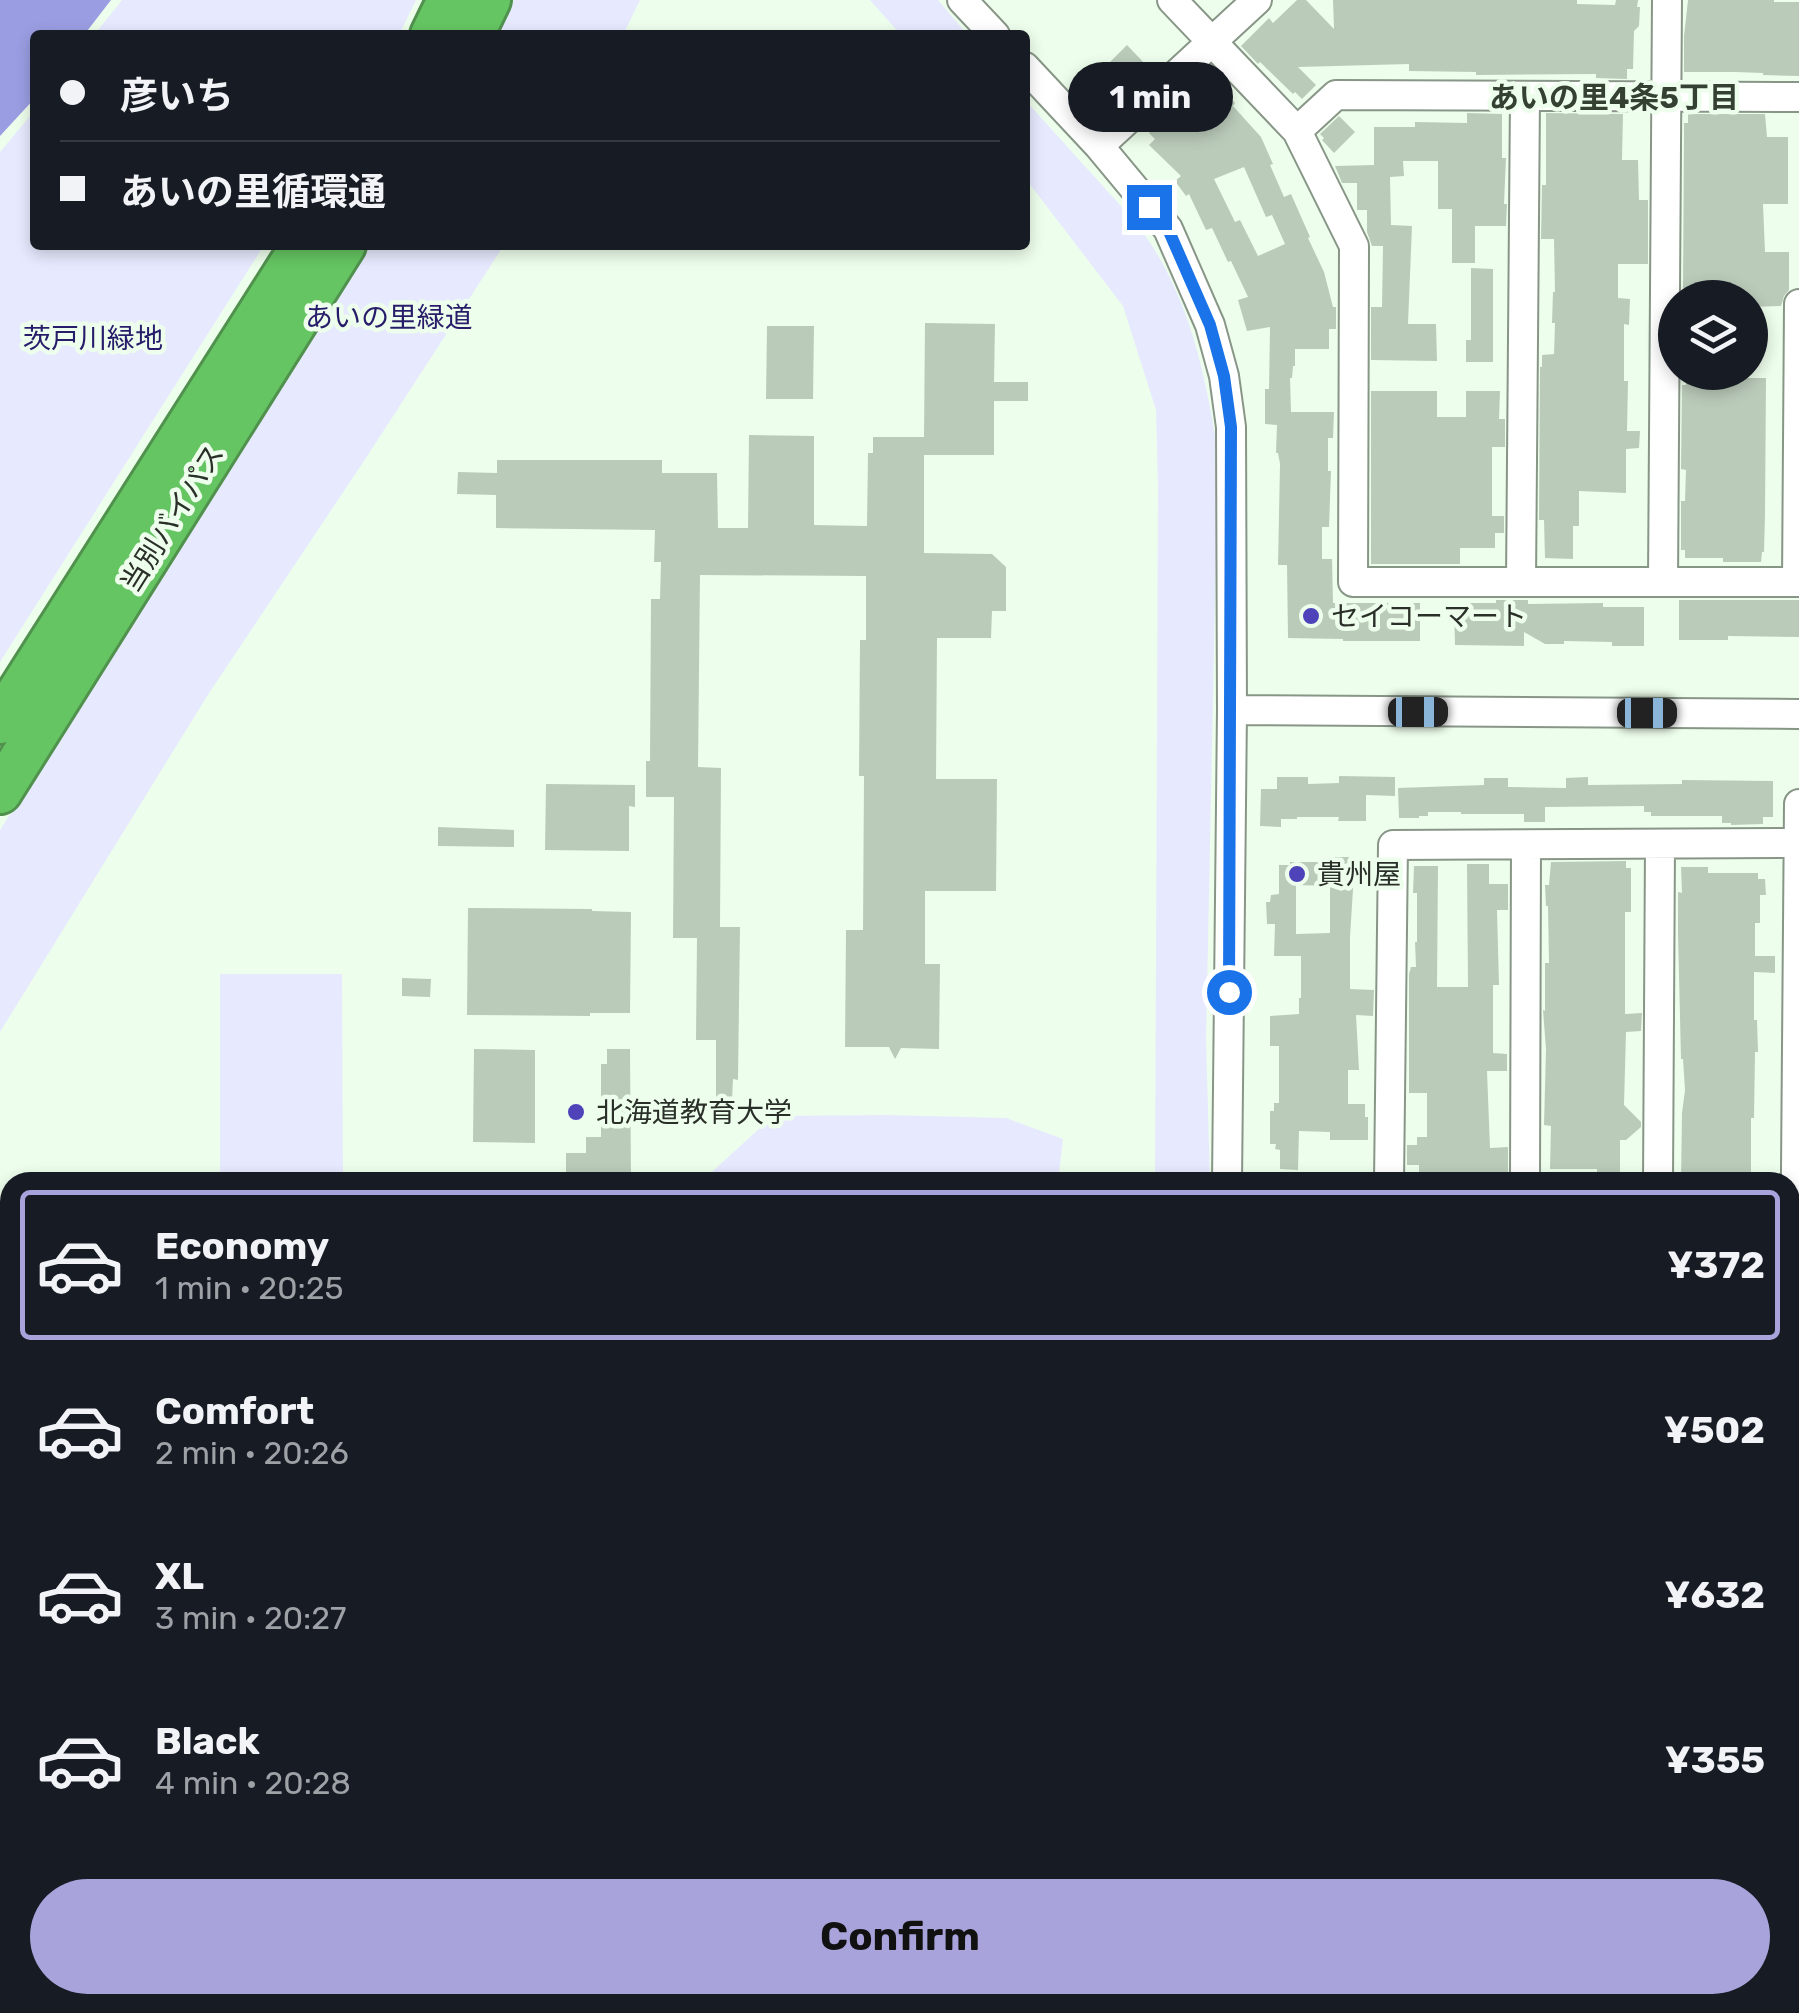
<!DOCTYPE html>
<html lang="en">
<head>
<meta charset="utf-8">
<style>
	:root { --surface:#171b24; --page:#242831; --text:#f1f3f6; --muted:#9ea1a6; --line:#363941; --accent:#a8a4db }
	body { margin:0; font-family:Rubik,"Noto Sans JP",sans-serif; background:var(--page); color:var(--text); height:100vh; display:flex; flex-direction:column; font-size:38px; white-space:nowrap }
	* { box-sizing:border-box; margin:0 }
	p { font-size:32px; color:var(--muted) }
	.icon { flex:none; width:55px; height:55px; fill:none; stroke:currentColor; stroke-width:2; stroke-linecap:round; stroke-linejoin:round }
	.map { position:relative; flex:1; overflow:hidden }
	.sheet { position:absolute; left:0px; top:1172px; width:1800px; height:842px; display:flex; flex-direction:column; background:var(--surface); border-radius:30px 30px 0 0; box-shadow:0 5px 15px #0003 }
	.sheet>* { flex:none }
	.guide { position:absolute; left:30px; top:30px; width:1000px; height:220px; border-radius:10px; box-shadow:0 5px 15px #0003; display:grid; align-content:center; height:220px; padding:0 30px; background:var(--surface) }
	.tools { position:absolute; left:1658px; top:280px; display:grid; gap:20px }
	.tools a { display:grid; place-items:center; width:110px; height:110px; border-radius:50%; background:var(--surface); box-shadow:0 5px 15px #0003; font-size:50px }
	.end { position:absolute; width:45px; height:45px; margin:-22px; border:12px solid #1a73e8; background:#fff; box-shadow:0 0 0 5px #fff }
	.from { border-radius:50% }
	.bubble { position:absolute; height:70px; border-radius:35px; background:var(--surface); box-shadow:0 5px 15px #0003; font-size:32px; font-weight:700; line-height:70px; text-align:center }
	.car { position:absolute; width:30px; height:60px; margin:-30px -15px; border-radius:12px; box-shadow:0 0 8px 2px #0007; background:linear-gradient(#222 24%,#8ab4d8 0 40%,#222 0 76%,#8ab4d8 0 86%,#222 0) }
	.guide b { display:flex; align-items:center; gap:35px; height:95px; font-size:38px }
	.guide b+b { border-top:2px solid var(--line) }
	.guide i { width:25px; height:25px; background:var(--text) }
	ul { padding:18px 0 0; list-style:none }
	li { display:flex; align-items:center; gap:30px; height:150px; margin:0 20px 15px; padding:0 10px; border:5px solid transparent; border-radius:10px }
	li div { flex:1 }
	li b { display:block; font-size:38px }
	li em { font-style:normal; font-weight:700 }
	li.selected { border-color:var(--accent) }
	li>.icon { width:90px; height:90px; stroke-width:1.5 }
	.cta { display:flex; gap:20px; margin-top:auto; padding:20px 30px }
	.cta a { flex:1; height:115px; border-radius:60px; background:var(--accent); color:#111; font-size:40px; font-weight:700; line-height:115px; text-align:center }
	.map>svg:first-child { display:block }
</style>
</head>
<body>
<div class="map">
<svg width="1799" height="2013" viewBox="0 0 1799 2013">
	<rect width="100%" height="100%" fill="#eefeec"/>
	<path fill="#e7e9fe" d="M122,0h294l-17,35h-305z
		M508,0h132l-17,35h-130z
		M870,0h68l30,35h-67z
		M1025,100c26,28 51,57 77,85 17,19 35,38 49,59 41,64 55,135 67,209l-12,587 4,142h-55l3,-695 -2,-77 -33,-104 -98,-128z
		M35,110v135h229l-264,417v-510z
		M366,245h138l-140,216 -155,232 -209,339v-202l208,-325z
		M220,974h122l1,208h-123z
		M885,1115l121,3 57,21 -5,43h-357l72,-66z
		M0,1254h10v212l-10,-1z
		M1075,2005h61l-3,8h-60z"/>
	<path fill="#9a9de1" d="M0,0h111l-27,35h-49v63l-35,38z"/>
	<path fill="#bbcbba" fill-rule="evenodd" d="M1297,0h9l28,29 -1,-29h244v4l38,1 1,-5h22l-1,7h3l-1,19 -5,5 -1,38h-6v10l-31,-1v-4l-120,1v-3l-67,-1v-7l-111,3 18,18 -14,14 -7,-7 -2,2 -33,-32 -2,2 -17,-18 28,-28 4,5z
		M1688,0h86v2h25v74l-36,-1v-2l-28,-1h-51v-36z
		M1127,45l21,22 -37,37 -21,-22z
		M1209,76l26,27 -2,3 28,31 12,27 -3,1 14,32 7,-3 19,43 -2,1 16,34 9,35h3v22h-7v20h-34v17h-2l-1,12h-2l1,34h43l-1,26h-5v33h3l-2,56h-7v32h10l1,44h87v38h-77v-2l-55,-1 -1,-73h-9l2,-101 -2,-11h-2l1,-28 -12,-1v-35h4l1,-62 -23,4 -9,-31 10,-3 -17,-36 -3,1 -16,-34 -6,2 -17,-36 -3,2 -11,-15 6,-5 -32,-31 6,-6 -6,-6zM1244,167l22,50 6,-2 13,29 -27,12 -18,-36 -5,2 -21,-43z
		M1467,113l35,1v44h4l-2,46h3l-1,22h-31v37h-23v-54h-14v-48h-35l1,15 -14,1 1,48 21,1 -4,98h28l1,37 -66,-1v-53h11l1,-61h-11l-5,-14v-22h-10v-27h-15l-7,-17 39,-1v-38h41v-5l52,1z
		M1546,113l77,1 -1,46h16l1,40h9v64h-30v34l12,1 -1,26 -5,-1v57h4l-1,50h13l-1,17 -13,1v44l-47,-2v35h-6v33l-28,-1 -1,-38h-5l1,-153h2v-12l12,-1 1,-31h-3l1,-31h2l-1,-53h-13l1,-54h4z
		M1688,114h77l2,23h21v67h-25l2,48h24v38l-5,6 -3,10 -31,1v-12h-12v-6l-50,1v-2h-5l1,-155v-10h4z
		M1339,116l16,16 -21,21 -12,-13 2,-2 -4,-4z
		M1471,268l22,1v93h-27v-22h5z
		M925,323l70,1 -1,58h34v19h-34v54h-70v98l68,1 14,13v44h-14l-1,27h-54l-1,141h61l-1,112h-71v73h15l-1,85 -38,-1 -6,11 -6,-12h-44l1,-117h17l1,-154h-5l1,-136h6v-64l-166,-1 -2,192 23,1 -1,159h20l-2,153 -5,-1 -1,21 -16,-1v-59h-20l1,-102h-24l1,-141h-28v-36h4l1,-162h9l1,-37h-7l1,-32 -159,-2v-33l-39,-1 1,-22 39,1v-13h165v13h55l1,55h30l1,-93 65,1v89l53,1 1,-73h5v-16h51z
		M767,326h47l-1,73h-47z
		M1686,378h80l-1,137 -1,37h-2l-1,10h-38v-4h-38v-8h-4v-49h4l1,-31 -5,-1 1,-84h4z
		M1371,391h66v26h29v-26h34l-1,28h6v28h-13v69h12v17h-9v15h-35v16h-89z
		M1496,600h32v4l75,-1v4h41v39h-32v-4l-48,-1v3h-19l-21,-12v14l-69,-1 -1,-38h11l1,-4h30z
		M1679,600h120v37l-71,-1v4h-49z
		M1339,776l56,1v19l-29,-1v26h-28l1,-4h-42v2h-16v8l-21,-1 1,-37h16v-12h31v7l31,-1z
		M1588,777v8l94,-1v-4l91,1v36h-10v7l-32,1v-2h-9v-7h-71v-4h-7v-6l-99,1v15h-21v-8h-63v-2h-33v4h-9v2h-20l-1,-30 86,-3v-7h24v9l58,1v-10z
		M546,784l89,1v22l-6,-1v45l-84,-1z
		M438,827l76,3v17l-76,-1z
		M1330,857h25l-5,80v52l24,1 -1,26 -17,-1 3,55h-11v34h17v13h3v23h-38v-8l-31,-1 -1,39 -18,-1v-19l-5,-1 1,-5h-6v-33h4v-8h5v-57h-9v-30l29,-2v-16h2v-42h-27l1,-32h-8l-1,-22h4l1,-7 8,-1v-29h11v-3h40zM1296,885l34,1v47l-34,1z
		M1626,861v7h5v44h-6v102l17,-1 -1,18 -15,1 -2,73 17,17v5l-15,13h-6v42h-23v-13h-47l1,-43 -7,-1 2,-76 -3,-39 2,1v-48h4l-1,-57h-2l-1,-21h4l2,-23z
		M1467,864h22v20h19v26h-11l2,75h-6v68l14,1v17h-20l3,77 18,-1v33h-17v2h-72v-17h-12v-20h10v-8h10v-44h-18v-119l2,-7h5l-1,-25h2v-49h-4l1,-27h24l-1,121h31z
		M1681,867h27v6h50v6h7l1,16h-6v28h-5v33h20v17l-21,-1v48h3l1,32h-3l-1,66h-3v64h-70l1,-69 3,-23 -2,-31h-2l-3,-125v-42l4,1z
		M468,908l124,1v2l39,1 -1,101h-40v3l-123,-1z
		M402,978l29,1 -1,18 -28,-1z
		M474,1049l61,1v93l-62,-1z
		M607,1049h23l1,132h-65v-28h20v-16h15v-73h6z"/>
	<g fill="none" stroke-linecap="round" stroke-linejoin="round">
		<defs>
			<path id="minor" d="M962,0l33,35
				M1172,0l125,131 57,115 -1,336h446
				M1025,67l74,79 69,83 42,96 14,51 7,51 1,283 -5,472
				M1297,131l39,-36 463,2
				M1099,146l158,-146
				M1521,582l4,-486
				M1663,582l4,-582
				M1797,582l2,-278
				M1232,710l567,4
				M1389,1182l4,-337 406,-2
				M1525,1182l1,-337
				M1658,1182l2,-337
				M1790,1901l9,-1097
				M1384,2005v8
				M1518,2005v8
				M1149,2013l2,-8
				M1649,2013l4,-5v-3
				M1789,2013v-8"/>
			<path id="highway" d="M432,35l17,-35
				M472,35l17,-35
				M0,722l303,-477
				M0,792l344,-547"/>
		</defs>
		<use href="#minor" stroke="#889687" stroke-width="32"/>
		<use href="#highway" stroke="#50914e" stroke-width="48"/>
		<use href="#minor" stroke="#fff" stroke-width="28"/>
		<use href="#highway" stroke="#65c562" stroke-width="42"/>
	</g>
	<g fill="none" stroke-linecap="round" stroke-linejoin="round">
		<path stroke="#1a73e8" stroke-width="12" d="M1149,207l19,22 42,96 14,51 7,51 -2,565"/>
	</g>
	<g fill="#4f43ba" stroke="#eefeec" stroke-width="4">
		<circle cx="1311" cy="616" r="10"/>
		<circle cx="1297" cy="874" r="10"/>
		<circle cx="576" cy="1112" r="10"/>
	</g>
	<g text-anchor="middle" stroke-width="9" stroke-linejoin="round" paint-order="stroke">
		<g font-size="28" fill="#271c6a" stroke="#eefeec">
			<text x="389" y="327">あいの里緑道</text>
			<text x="93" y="348">茨戸川緑地</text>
		</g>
		<g font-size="28" fill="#2a3029" stroke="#eefeec">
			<text transform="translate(172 518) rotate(-58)" y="10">当別バイパス</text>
		</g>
		<g font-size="28" fill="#2a3029" stroke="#eefeec" text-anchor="start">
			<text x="1331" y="626">セイコーマート</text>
			<text x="1317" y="884">貴州屋</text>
			<text x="596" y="1122">北海道教育大学</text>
		</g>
		<g font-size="30" font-weight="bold" fill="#334032" stroke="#eefeec">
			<text x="1614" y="108">あいの里4条5丁目</text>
		</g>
	</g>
</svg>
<div class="tools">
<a><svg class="icon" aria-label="layers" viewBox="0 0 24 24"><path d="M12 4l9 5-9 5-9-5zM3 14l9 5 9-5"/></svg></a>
</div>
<i class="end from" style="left:1229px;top:992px"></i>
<i class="end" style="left:1149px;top:207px"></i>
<div class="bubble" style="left:1068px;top:62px;width:165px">1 min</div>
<i class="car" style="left:1418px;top:712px;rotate:90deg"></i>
<i class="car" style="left:1647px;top:713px;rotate:90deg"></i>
<div class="guide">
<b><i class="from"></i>彦いち</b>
<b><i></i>あいの里循環通</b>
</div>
<section class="sheet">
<ul>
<li class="selected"><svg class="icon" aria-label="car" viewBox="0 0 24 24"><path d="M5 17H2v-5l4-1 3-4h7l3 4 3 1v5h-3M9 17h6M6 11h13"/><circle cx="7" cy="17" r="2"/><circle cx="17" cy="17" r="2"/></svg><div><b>Economy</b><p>1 min · 20:25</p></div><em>¥372</em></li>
<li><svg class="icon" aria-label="car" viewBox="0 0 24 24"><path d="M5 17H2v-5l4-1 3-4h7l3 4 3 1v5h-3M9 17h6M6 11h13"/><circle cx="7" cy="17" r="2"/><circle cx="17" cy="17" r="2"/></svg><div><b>Comfort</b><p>2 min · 20:26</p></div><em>¥502</em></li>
<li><svg class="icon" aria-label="car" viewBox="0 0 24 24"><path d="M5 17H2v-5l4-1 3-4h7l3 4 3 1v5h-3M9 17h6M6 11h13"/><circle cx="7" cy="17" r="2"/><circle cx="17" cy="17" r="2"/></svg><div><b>XL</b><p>3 min · 20:27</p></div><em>¥632</em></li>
<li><svg class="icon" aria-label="car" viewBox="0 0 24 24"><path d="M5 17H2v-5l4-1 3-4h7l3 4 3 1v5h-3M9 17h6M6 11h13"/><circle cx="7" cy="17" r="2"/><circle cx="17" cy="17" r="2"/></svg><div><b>Black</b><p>4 min · 20:28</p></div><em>¥355</em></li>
</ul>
<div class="cta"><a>Confirm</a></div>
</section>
</div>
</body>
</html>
